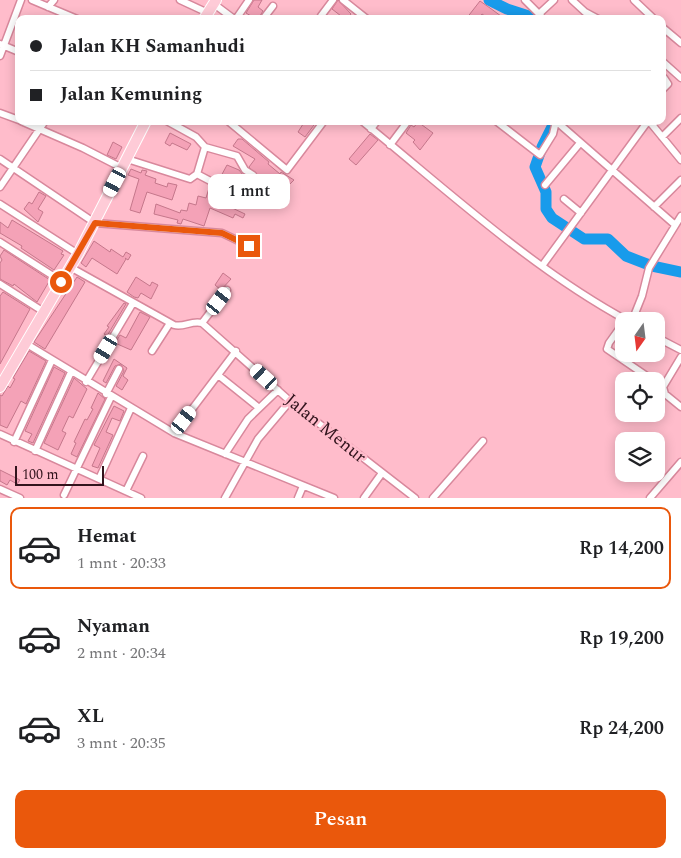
<!DOCTYPE html>
<html lang="id">
<head>
<meta charset="utf-8">
<style>
	:root { --surface:#fff; --page:#f2f2f2; --text:#202124; --muted:#757577; --line:#e0e0e0; --accent:#ea580c }
	body { margin:0; font-family:Spectral,serif; background:var(--page); color:var(--text); height:100vh; display:flex; flex-direction:column; font-size:19px; white-space:nowrap }
	* { box-sizing:border-box; margin:0 }
	p { font-size:16px; color:var(--muted) }
	.icon { flex:none; width:28px; height:28px; fill:none; stroke:currentColor; stroke-width:2; stroke-linecap:round; stroke-linejoin:round }
	.map { position:relative; height:498px; overflow:hidden }
	.drawer { display:flex; flex-direction:column; background:var(--surface); flex:1 }
	.drawer>* { flex:none }
	.banner { position:absolute; left:15px; top:15px; width:651px; height:110px; border-radius:10px; box-shadow:0 2px 12px #0003; display:grid; align-content:center; height:110px; padding:0 15px; background:var(--surface) }
	.needle { width:32px; rotate:194deg }
	.buttons { position:absolute; left:615px; top:312px; display:grid; gap:10px }
	.buttons a { display:grid; place-items:center; width:50px; height:50px; border-radius:10px; background:var(--surface); box-shadow:0 2px 12px #0003; font-size:25px }
	.scale { position:absolute; left:15px; bottom:12px; width:89px; box-sizing:border-box; padding-left:5px; border:2px solid #32141d; border-top:0; font-size:14px; line-height:18px; white-space:nowrap; color:#32141d; -webkit-text-stroke:4px #ffbccb; paint-order:stroke }
	.end { position:absolute; width:22px; height:22px; margin:-11px; border:6px solid #ea580c; background:#fff; box-shadow:0 0 0 2px #fff }
	.from { border-radius:50% }
	.bubble { position:absolute; height:35px; border-radius:10px; background:var(--surface); box-shadow:0 2px 12px #0003; font-size:16px; font-weight:600; line-height:35px; text-align:center }
	.car { position:absolute; width:15px; height:30px; margin:-15px -8px; border-radius:6px; box-shadow:0 0 4px 1px #0007; background:linear-gradient(#fff 24%,#345 0 40%,#fff 0 76%,#345 0 86%,#fff 0) }
	.banner b { display:flex; align-items:center; gap:18px; height:48px; font-size:19px }
	.banner b+b { border-top:1px solid var(--line) }
	.banner i { width:12px; height:12px; background:var(--text) }
	ul { padding:9px 0 0; list-style:none }
	li { display:flex; align-items:center; gap:15px; height:82px; margin:0 10px 8px; padding:0 5px; border:2px solid transparent; border-radius:10px }
	li div { flex:1 }
	li b { display:block; font-size:19px }
	li em { font-style:normal; font-weight:600 }
	li.current { border-color:var(--accent) }
	li>.icon { width:45px; height:45px; stroke-width:1.5 }
	.button { display:flex; gap:10px; margin-top:auto; padding:10px 15px }
	.button a { flex:1; height:58px; border-radius:10px; background:var(--accent); color:#fff; font-size:20px; font-weight:600; line-height:58px; text-align:center }
	.map>svg:first-child { display:block }
</style>
</head>
<body>
<div class="map">
<svg width="681" height="498" viewBox="0 0 681 498">
	<rect width="100%" height="100%" fill="#ffbccb"/>
	<g fill="none" stroke-linecap="round" stroke-linejoin="round">
		<path stroke="#189beb" stroke-width="11" d="M489,0l18,9 31,10
			M555,121l-13,26 -7,20 11,25v17l6,9 32,21h24l18,17 26,10 29,6"/>
	</g>
	<path fill="#f4a2b7" stroke="#c5778b" d="M254,0h8l-4,7 5,4 -5,8h-9l2,-3 -5,-3z
		M338,0l13,14 -4,5h-8l2,-3 -9,-7z
		M480,1l10,7 15,11h-16l-7,-5 -4,5h-12z
		M305,121l9,4 -9,12 -7,-5z
		M418,122l15,11 -13,17 -7,-8 2,-2 -9,-7 5,-8 3,2z
		M170,133l21,11 -4,6 -15,-7 -2,3 -5,-3z
		M370,134l8,6 -22,25 -7,-6z
		M238,139h4l27,23 -1,2 12,10 1,-2 13,8 -7,7 -12,-10 -2,3 -6,-4 -4,5 -14,-14 6,-8 -22,-13z
		M113,142l9,5 -6,12 -9,-4z
		M227,165l12,5 4,5 -6,10 -17,-7z
		M131,169l10,4 1,-3 5,1 -2,4 11,4 -1,4 12,4 1,-4 9,2 -5,15 -25,-8 -7,21 -10,-3 9,-31 -11,-4z
		M261,185l6,4 -14,17 -6,-5z
		M209,188l22,10 -3,8 17,8 -2,4 -8,-4 -2,4 -23,-10 -6,18 -21,-7 -2,5 -4,-1 1,-3 -24,-6 2,-10 24,9 1,-3 6,1 2,-8 7,2 2,-9 8,2z
		M39,192l7,4 -8,13 5,3 -5,10 -14,-13 5,-7 3,2z
		M12,220l51,31 -2,3 3,1 -10,15 -33,-22 1,-2 -22,-13v-11l8,6z
		M94,241l16,11 1,-3 12,8 3,-5 5,3 -3,5 -3,-2 1,1 -9,15 -25,-16 -6,9 -5,-4z
		M4,250l46,30 -13,22 -23,-18 -1,2 -13,-7v-16l2,-3 -2,-4z
		M223,273l8,6 -10,11 -6,-5z
		M77,277l8,5 -40,67 -11,-7z
		M136,277l14,9 2,-4 6,3 -7,14 -10,-6 -3,5 -4,-1 -7,-5z
		M3,292l27,17 -30,55v-68z
		M124,303l2,1 -19,32 -3,-2 5,-7 -2,-1z
		M140,312l10,5 -19,33 -16,-7 5,-8 6,3z
		M29,351l17,10 -20,43 -5,-3 -14,27 -7,-3v-30l2,1 6,-10 2,2 5,-9 -2,-1z
		M114,359l13,9 -4,8 5,4 -6,10 -6,-4 8,-15 -3,-7 -6,2 -9,17 -3,-2z
		M54,367l11,6 -32,70 -5,-2 4,-7 -7,-3z
		M74,378l13,11 -14,29 -4,-2 -7,15 4,2 -8,17 -14,-7z
		M98,393l7,6 -28,58 -6,-3 5,-11 -2,-1 11,-23 2,1 6,-11 -2,-1z
		M114,406l10,5 -4,10 -8,-3 -6,14 7,3 -15,33 -6,-2 8,-18 -6,-3z
		M0,470l20,10 -3,4 -7,-4 -3,5 -7,-4z"/>
	<g fill="none" stroke-linecap="round" stroke-linejoin="round">
		<defs>
			<path id="street" d="M32,0l45,19
				M180,0l28,13
				M343,0l24,19
				M525,0l19,19
				M572,0l13,12 13,7
				M634,0l20,19
				M214,4l20,15
				M48,7l6,-7
				M539,14l15,-14
				M321,16l12,-16
				M236,19l13,-19
				M263,19l10,-13
				M662,27l19,16
				M0,44l19,8
				M0,56l21,-56
				M662,61l19,17
				M662,90l6,-6 -4,-6
				M0,113l19,7
				M21,121l62,27 39,20
				M167,121l29,16 9,10 32,9 8,14 8,5
				M228,121l59,49 37,-49
				M362,121c85,69 170,148 266,200
				M496,121l44,34 13,-21 3,-13
				M649,121l32,39
				M557,122l117,102
				M371,129l6,-8
				M662,137l19,-19
				M390,145l18,-24
				M0,159l95,64 127,10 27,13
				M127,159l63,20 7,-5 8,-27
				M197,174l38,20
				M545,185l35,-42
				M0,187l45,-66
				M564,199l17,14
				M0,204l78,50
				M654,207l27,-27
				M0,242l61,39
				M542,266l106,-145
				M70,267l104,58c10,3 17,-5 28,-2l88,78 125,97
				M0,284l44,28
				M632,321l10,-25 7,-28 32,-52
				M624,322l-15,21 -2,6 47,32
				M202,323l25,-33
				M656,337l25,13
				M25,343l149,90 160,65
				M152,351l18,-28
				M681,357l-18,30 2,7 16,13
				M218,375l40,32
				M86,382l47,-79
				M106,394l13,-25
				M174,433l62,-82
				M0,434l141,64
				M14,442l38,-82
				M35,451l36,-79
				M225,454l23,-35 30,-29
				M99,479l32,-71
				M0,489l20,9
				M126,491l17,-35
				M64,495l47,-98
				M225,498l33,-59 32,-38
				M298,498l5,-12
				M364,498l18,-25
				M433,498l50,-57
				M650,498l31,-36"/>
			<path id="primary" d="M204,19l12,-19
				M0,387l78,-133 68,-133"/>
		</defs>
		<use href="#street" stroke="#d8889c" stroke-width="9"/>
		<use href="#primary" stroke="#fff" stroke-width="12"/>
		<use href="#street" stroke="#fff" stroke-width="6"/>
		<use href="#primary" stroke="#fecbd7" stroke-width="10"/>
	</g>
	<g fill="none" stroke-linecap="round" stroke-linejoin="round">
		<path stroke="#ea580c" stroke-width="6" d="M61,282l34,-59 127,10 27,13"/>
	</g>
	<g text-anchor="middle" stroke-width="5" stroke-linejoin="round" paint-order="stroke">
		<g font-size="18" fill="#32141d" stroke="#ffbccb">
			<text transform="translate(326 428) rotate(39)" y="6">Jalan Menur</text>
		</g>
	</g>
</svg>
<div class="buttons">
<a><svg class="needle" viewBox="-14 -14 28 28"><path d="M0-13l5 13h-10z" fill="#e53935"/><path d="M0 13l5-13h-10z" fill="#757577"/></svg></a>
<a><svg class="icon" aria-label="locate" viewBox="0 0 24 24"><circle cx="12" cy="12" r="6"/><path d="M12 2v4M12 18v4M2 12h4M18 12h4"/></svg></a>
<a><svg class="icon" aria-label="layers" viewBox="0 0 24 24"><path d="M12 4l9 5-9 5-9-5zM3 14l9 5 9-5"/></svg></a>
</div>
<div class="scale">100 m</div>
<i class="end from" style="left:61px;top:282px"></i>
<i class="end" style="left:249px;top:246px"></i>
<div class="bubble" style="left:208px;top:174px;width:82px">1 mnt</div>
<i class="car" style="left:115px;top:182px;rotate:208deg"></i>
<i class="car" style="left:219px;top:301px;rotate:37deg"></i>
<i class="car" style="left:106px;top:349px;rotate:211deg"></i>
<i class="car" style="left:264px;top:377px;rotate:312deg"></i>
<i class="car" style="left:184px;top:420px;rotate:37deg"></i>
<div class="banner">
<b><i class="from"></i>Jalan KH Samanhudi</b>
<b><i></i>Jalan Kemuning</b>
</div>
</div>
<section class="drawer">
<ul>
<li class="current"><svg class="icon" aria-label="car" viewBox="0 0 24 24"><path d="M5 17H2v-5l4-1 3-4h7l3 4 3 1v5h-3M9 17h6M6 11h13"/><circle cx="7" cy="17" r="2"/><circle cx="17" cy="17" r="2"/></svg><div><b>Hemat</b><p>1 mnt · 20:33</p></div><em>Rp 14,200</em></li>
<li><svg class="icon" aria-label="car" viewBox="0 0 24 24"><path d="M5 17H2v-5l4-1 3-4h7l3 4 3 1v5h-3M9 17h6M6 11h13"/><circle cx="7" cy="17" r="2"/><circle cx="17" cy="17" r="2"/></svg><div><b>Nyaman</b><p>2 mnt · 20:34</p></div><em>Rp 19,200</em></li>
<li><svg class="icon" aria-label="car" viewBox="0 0 24 24"><path d="M5 17H2v-5l4-1 3-4h7l3 4 3 1v5h-3M9 17h6M6 11h13"/><circle cx="7" cy="17" r="2"/><circle cx="17" cy="17" r="2"/></svg><div><b>XL</b><p>3 mnt · 20:35</p></div><em>Rp 24,200</em></li>
</ul>
<div class="button"><a>Pesan</a></div>
</section>
</body>
</html>
